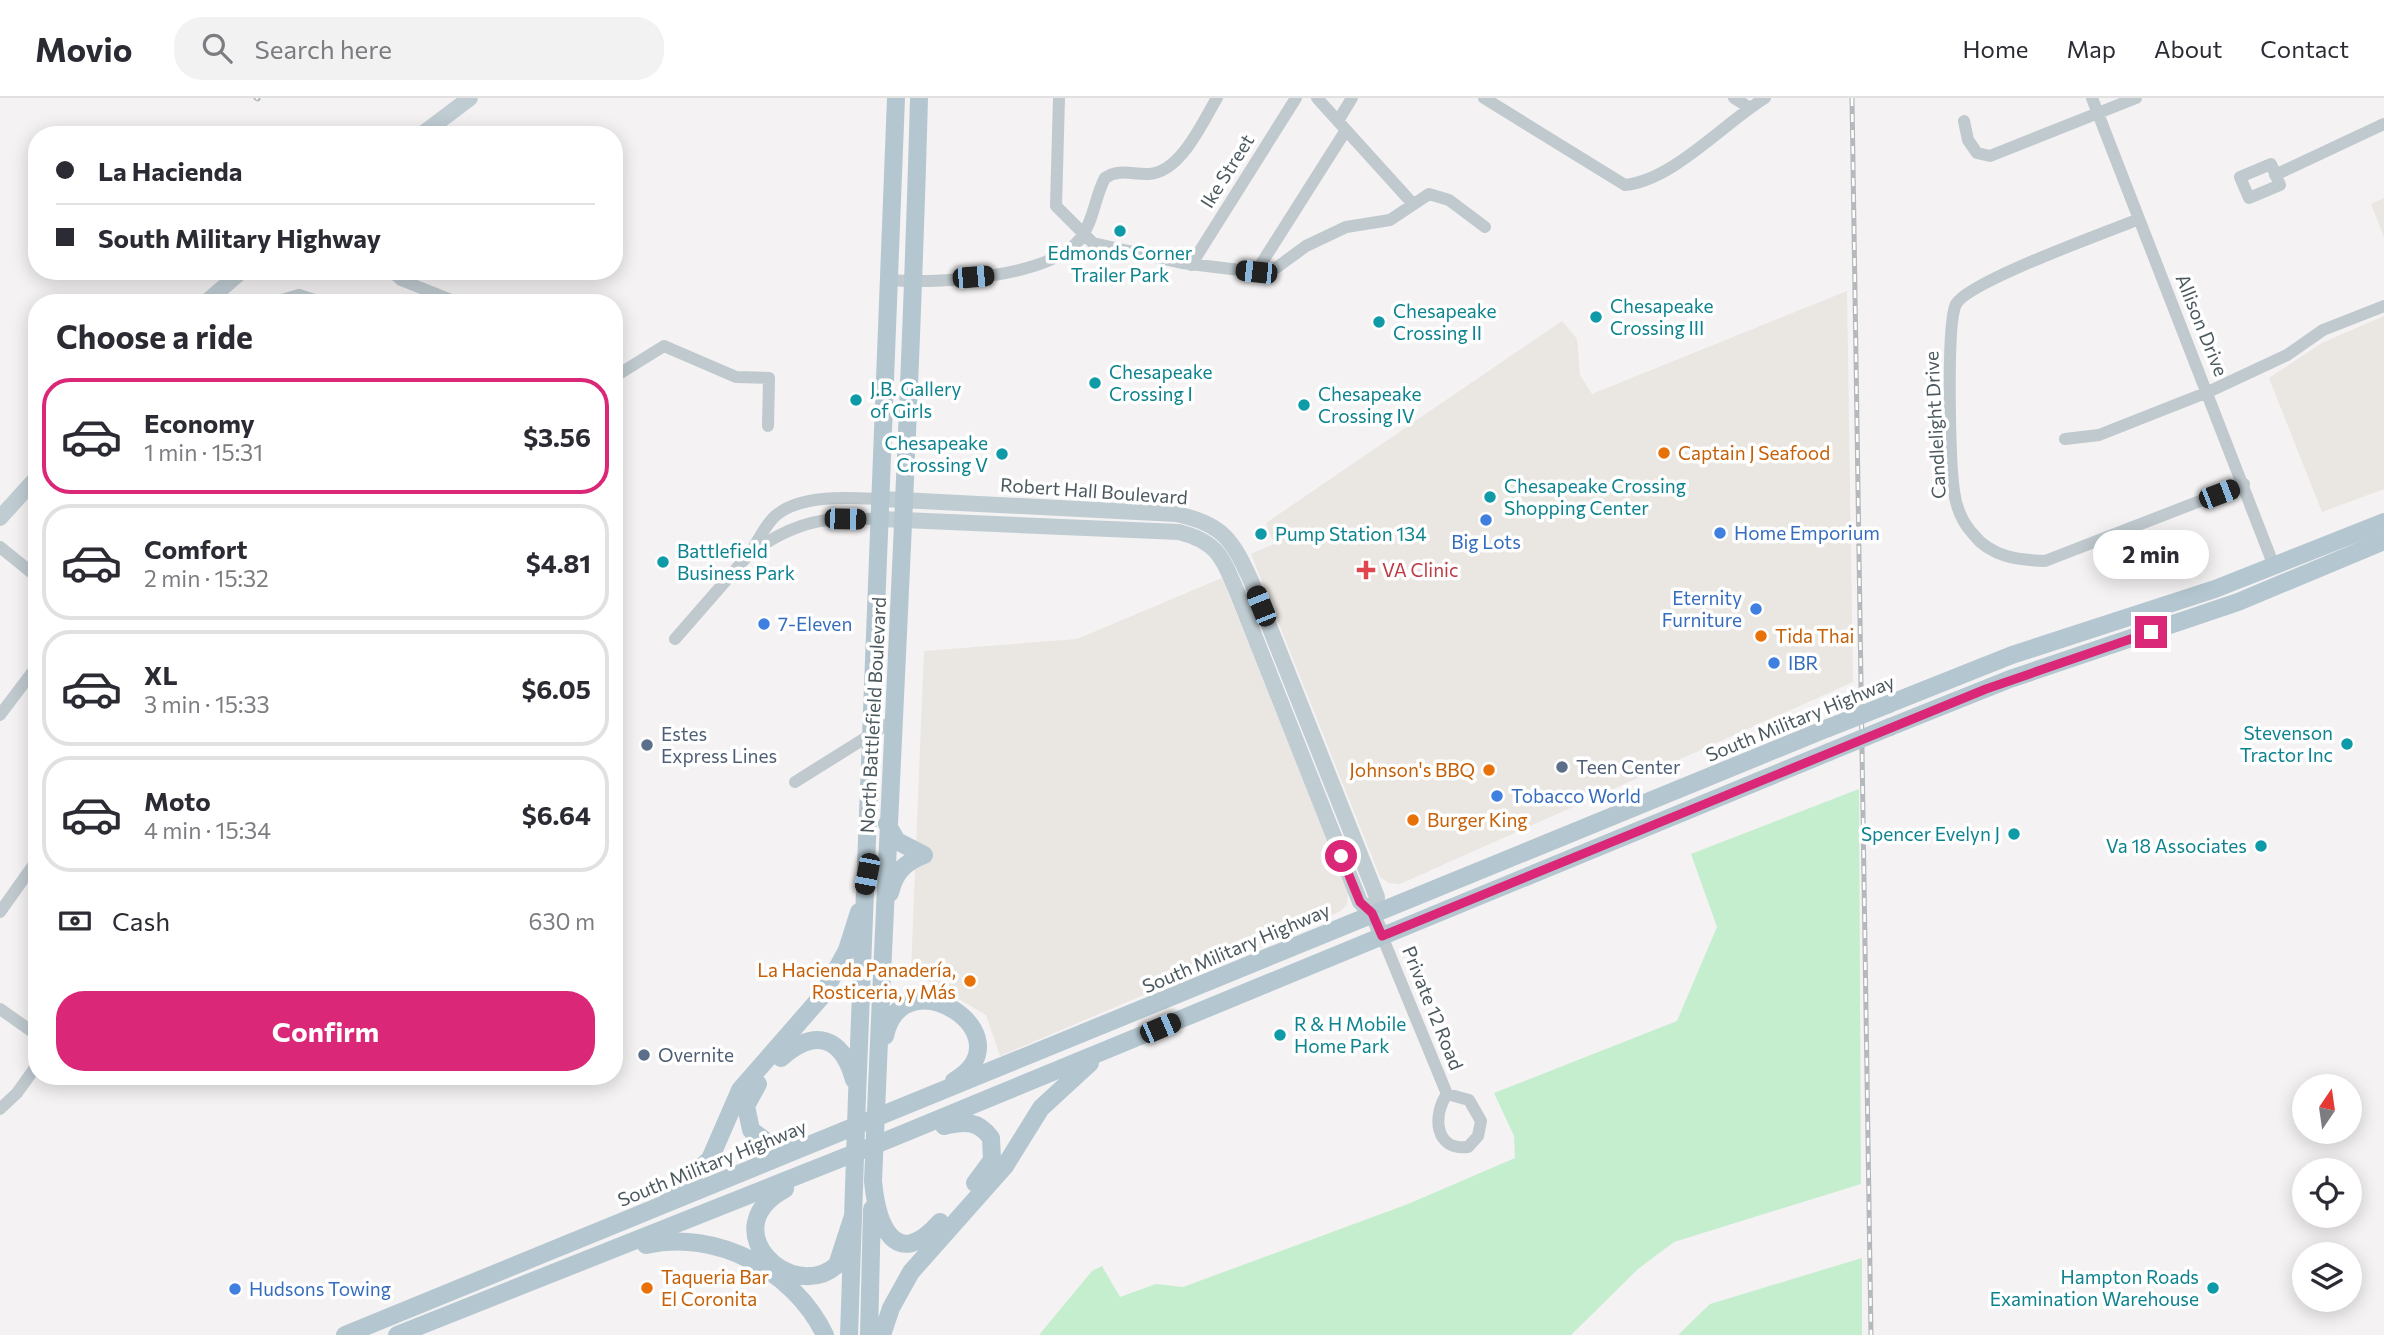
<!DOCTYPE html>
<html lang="en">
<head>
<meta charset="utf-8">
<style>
	:root { --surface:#fff; --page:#f2f2f3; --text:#2b2b33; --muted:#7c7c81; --line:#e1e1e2; --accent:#db2777 }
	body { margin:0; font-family:Commissioner,sans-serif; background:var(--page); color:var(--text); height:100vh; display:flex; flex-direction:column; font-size:26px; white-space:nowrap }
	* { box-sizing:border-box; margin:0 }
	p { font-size:23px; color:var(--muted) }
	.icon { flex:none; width:38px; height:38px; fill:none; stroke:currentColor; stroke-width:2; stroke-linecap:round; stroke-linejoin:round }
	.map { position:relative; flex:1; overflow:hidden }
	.sheet { position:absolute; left:28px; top:196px; width:595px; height:791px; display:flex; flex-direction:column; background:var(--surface); border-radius:28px; box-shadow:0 4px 18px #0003 }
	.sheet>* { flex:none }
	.guide { position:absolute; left:28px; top:28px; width:595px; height:154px; border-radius:28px; box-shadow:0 4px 18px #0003; display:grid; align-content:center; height:154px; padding:0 28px; background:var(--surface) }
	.needle { width:46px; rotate:13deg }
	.controls { position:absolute; left:2292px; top:976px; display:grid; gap:14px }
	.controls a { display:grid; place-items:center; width:70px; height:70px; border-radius:50%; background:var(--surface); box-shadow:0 4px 18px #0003; font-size:35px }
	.end { position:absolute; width:32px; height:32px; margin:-16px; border:9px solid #db2777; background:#fff; box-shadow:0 0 0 4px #fff }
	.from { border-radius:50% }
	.bubble { position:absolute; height:49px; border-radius:24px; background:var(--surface); box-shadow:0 4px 18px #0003; font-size:23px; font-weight:700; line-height:49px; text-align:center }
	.car { position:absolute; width:21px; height:42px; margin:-21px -10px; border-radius:9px; box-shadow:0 0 5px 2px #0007; background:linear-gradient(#222 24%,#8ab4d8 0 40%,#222 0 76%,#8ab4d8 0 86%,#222 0) }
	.guide b { display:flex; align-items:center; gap:24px; height:66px; font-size:26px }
	.guide b+b { border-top:2px solid var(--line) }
	.guide i { width:18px; height:18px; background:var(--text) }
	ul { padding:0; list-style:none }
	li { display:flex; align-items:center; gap:21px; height:116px; margin:0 14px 10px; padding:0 14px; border:4px solid var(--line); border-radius:28px }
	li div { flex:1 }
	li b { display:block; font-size:26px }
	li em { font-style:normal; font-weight:700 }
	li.on { border-color:var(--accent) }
	li>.icon { width:63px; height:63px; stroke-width:1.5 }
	h2 { padding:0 28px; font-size:32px; line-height:84px }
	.pay { display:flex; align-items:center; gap:18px; height:77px; padding:0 28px; font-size:26px }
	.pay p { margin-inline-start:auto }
	.button { display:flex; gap:14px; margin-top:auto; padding:14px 28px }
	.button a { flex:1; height:80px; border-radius:28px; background:var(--accent); color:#fff; font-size:28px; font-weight:700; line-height:80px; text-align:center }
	header { display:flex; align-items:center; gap:42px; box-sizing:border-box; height:98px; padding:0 35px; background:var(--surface); border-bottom:2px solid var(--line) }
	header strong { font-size:33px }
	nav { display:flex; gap:38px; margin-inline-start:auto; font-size:24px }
	.search { width:490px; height:63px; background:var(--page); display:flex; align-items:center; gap:18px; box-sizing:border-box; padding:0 24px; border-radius:28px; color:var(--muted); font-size:26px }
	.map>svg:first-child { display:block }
</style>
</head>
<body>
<header>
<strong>Movio</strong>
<div class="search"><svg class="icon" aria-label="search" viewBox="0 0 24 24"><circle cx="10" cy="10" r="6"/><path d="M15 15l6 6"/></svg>Search here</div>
<nav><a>Home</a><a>Map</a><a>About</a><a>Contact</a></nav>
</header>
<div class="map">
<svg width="2384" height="1237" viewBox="0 0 2384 1237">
	<rect width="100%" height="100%" fill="#f4f2f3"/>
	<path fill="#eae6e1" d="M2384,100v39l-13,-33z
		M1847,193l6,391 -453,202 -11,-1 -9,-6 -129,-323 23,-10 -8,-21 296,-202 15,18 3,36 12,19z
		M2384,218v173l-62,23 -53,-134 53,-35z
		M1222,480l126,313 -1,13 -6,7 -341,145 -14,-41 -75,-44 13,-320 153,-12z"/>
	<path fill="#c5eece" d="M1859,691l2,395 -187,58 -36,27 -67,66h-532l53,-64 10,-5 18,31 36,-13 27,3 225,-83 107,-46 -1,-22 -20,-43 183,-72 40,-94 -26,-73z
		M1862,1160v77h-184l32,-31z"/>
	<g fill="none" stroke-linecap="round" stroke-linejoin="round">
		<path stroke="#bfc9ce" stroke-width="12" d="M1059,0l-3,108 37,37 89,20 74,9 20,-4 30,-22 40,-19 44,-7 39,-26 20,6 36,27
			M1317,0l96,106
			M1484,0l141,87c48,-5 98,-61 140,-87
			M1734,0l16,10
			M2092,0l182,468
			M1338,23l14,-23
			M1964,23l4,19 9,13 13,3 146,-58
			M2271,66l9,21 -31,13 -9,-21z
			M2275,77l109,-51
			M2139,121c-31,13 -170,62 -183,85 -10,20 -6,160 -2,187 2,16 8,31 19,43 18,23 45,26 72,27l199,-77
			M1191,167l105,-167
			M391,173l10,9 58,23
			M1256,174l90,-142
			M890,182c47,4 160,-2 191,-42 13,-18 14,-42 24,-60 14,-10 28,-3 44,-4 32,-2 53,-51 68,-76
			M271,205l28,-8 25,8
			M614,279l50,-31 72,31 33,1 -1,48
			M2065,341l34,-4 109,-43 79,-37 36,-25 61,-24
			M881,421c-60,-1 -81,0 -131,34 8,-12 17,-32 29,-40 26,-19 72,-15 103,-14
			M0,449l37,30
			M675,541l75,-86
			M0,617l37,-49
			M795,684l99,-62
			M0,814l37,-52
			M1382,838l65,158c-15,22 -12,57 21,53l10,-11 3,-15 -12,-21 -22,-6
			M0,911l37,26
			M0,1011l17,-16 20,-28"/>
		<path stroke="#bfccd2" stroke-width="16" d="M421,37l49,-37
			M205,205l37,-32
			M882,401l294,15c48,10 57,27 76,69l125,314 -5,16
			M0,420l37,-41
			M881,421l298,13c39,10 43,25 58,60l123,310 12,11 10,23"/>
		<path stroke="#b4c6cf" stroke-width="18" d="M1889,606l123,-49 203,-66 169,-67
			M1890,629l120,-48 228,-77 146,-61
			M887,726l10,17 27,14
			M890,795c5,-21 14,-30 34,-38
			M885,938c18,-83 145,0 69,45
			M781,960c34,-30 61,-22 73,22
			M758,986l-12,22 5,24 20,15h29
			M877,990c14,-330 33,-660 42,-990
			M857,998l39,-998
			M944,1028c20,-5 34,-6 47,12l1,22 -17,23
			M873,1083c4,43 22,92 67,41
			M785,1091c-73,39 6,116 52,76l16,-49
			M669,1100l41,-39 30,-69 82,-94 25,-46 12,-38
			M646,1147c70,-16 148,25 179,90
			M345,1237l1483,-607
			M397,1237l493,-196 939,-387
			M849,1237l5,-147
			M869,1237l3,-126
			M882,1237l9,-27 20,-36 94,-106 36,-58 49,-45"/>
		<defs>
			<path id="rail" d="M256,0l2,1
				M1852,0l19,1237"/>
		</defs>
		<use href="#rail" stroke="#b5b9bc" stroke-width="5"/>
		<use href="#rail" stroke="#fff" stroke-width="2.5" stroke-dasharray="8" stroke-linecap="butt"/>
		<path stroke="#b4c6cf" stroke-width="18" d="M1828,630l61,-24
			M1829,654l61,-25
			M873,1083l4,-93
			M854,1090l3,-92"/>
	</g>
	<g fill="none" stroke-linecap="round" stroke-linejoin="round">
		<path stroke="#db2777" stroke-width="9" d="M1341,758l19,46 12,11 10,23 604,-247 165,-57"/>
	</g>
	<g fill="#0f9aa8" stroke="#fff" stroke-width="2.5">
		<circle cx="1120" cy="133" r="7"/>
		<circle cx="1596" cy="219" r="7"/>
		<circle cx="1379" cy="224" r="7"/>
		<circle cx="1095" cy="285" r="7"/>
		<circle cx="856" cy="302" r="7"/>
		<circle cx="1304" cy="307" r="7"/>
		<circle cx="1002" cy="356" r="7"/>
		<circle cx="1490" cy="399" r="7"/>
		<circle cx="1261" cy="436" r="7"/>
		<circle cx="663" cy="464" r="7"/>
		<circle cx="2347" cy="646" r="7"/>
		<circle cx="2014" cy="736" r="7"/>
		<circle cx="2261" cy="748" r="7"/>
		<circle cx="1280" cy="937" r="7"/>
		<circle cx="2213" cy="1190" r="7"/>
	</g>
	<g fill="#e8710a" stroke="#fff" stroke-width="2.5">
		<circle cx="1664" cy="355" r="7"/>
		<circle cx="1761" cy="538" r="7"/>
		<circle cx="1489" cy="672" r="7"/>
		<circle cx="1413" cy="722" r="7"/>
		<circle cx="970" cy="883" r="7"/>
		<circle cx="647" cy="1190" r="7"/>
	</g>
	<g fill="#3f7fe0" stroke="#fff" stroke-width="2.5">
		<circle cx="1486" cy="422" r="7"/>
		<circle cx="1720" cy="435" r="7"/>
		<circle cx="1756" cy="511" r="7"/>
		<circle cx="764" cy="526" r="7"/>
		<circle cx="1774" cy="565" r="7"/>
		<circle cx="1497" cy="698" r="7"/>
		<circle cx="235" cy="1191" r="7"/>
	</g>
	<path fill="#e0444e" stroke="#fff" stroke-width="2.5" d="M1362.5 461.5h7v7h7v7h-7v7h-7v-7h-7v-7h7z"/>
	<g fill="#5c6f8a" stroke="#fff" stroke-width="2.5">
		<circle cx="647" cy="647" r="7"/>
		<circle cx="1562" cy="669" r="7"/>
		<circle cx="644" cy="957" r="7"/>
	</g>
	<g text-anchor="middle" stroke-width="7" stroke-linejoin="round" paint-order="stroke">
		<g font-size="19" fill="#4b595f" stroke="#fff">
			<text transform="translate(1227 73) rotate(-58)" y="7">Ike Street</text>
			<text transform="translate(2202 227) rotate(68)" y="7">Allison Drive</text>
			<text transform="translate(1935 327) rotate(-93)" y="7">Candlelight Drive</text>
			<text transform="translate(1094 393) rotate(4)" y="7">Robert Hall Boulevard</text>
			<text transform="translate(873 617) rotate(-87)" y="7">North Battlefield Boulevard</text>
			<text transform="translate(1800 620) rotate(-22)" y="7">South Military Highway</text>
			<text transform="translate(1236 850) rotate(-23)" y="7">South Military Highway</text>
			<text transform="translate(1433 910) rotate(68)" y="7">Private 12 Road</text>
			<text transform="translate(712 1065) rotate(-22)" y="7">South Military Highway</text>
		</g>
		<g font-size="19" fill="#0d838f" stroke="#fff" text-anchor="start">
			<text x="1120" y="162" text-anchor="middle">Edmonds Corner<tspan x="1120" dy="22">Trailer Park</tspan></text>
			<text x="1610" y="215">Chesapeake<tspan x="1610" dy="22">Crossing III</tspan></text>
			<text x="1393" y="220">Chesapeake<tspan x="1393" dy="22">Crossing II</tspan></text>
			<text x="1109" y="281">Chesapeake<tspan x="1109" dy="22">Crossing I</tspan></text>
			<text x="870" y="298">J.B. Gallery<tspan x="870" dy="22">of Girls</tspan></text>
			<text x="1318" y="303">Chesapeake<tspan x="1318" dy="22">Crossing IV</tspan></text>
			<text x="988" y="352" text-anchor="end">Chesapeake<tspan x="988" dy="22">Crossing V</tspan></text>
			<text x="1504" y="395">Chesapeake Crossing<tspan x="1504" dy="22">Shopping Center</tspan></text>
			<text x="1275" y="443">Pump Station 134</text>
			<text x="677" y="460">Battlefield<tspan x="677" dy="22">Business Park</tspan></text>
			<text x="2333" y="642" text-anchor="end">Stevenson<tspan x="2333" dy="22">Tractor Inc</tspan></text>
			<text x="2000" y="743" text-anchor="end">Spencer Evelyn J</text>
			<text x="2247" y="755" text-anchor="end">Va 18 Associates</text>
			<text x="1294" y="933">R &amp; H Mobile<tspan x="1294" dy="22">Home Park</tspan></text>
			<text x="2199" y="1186" text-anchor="end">Hampton Roads<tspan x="2199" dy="22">Examination Warehouse</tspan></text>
		</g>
		<g font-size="19" fill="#c56008" stroke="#fff" text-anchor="start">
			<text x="1678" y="362">Captain J Seafood</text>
			<text x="1775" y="545">Tida Thai</text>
			<text x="1475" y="679" text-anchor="end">Johnson's BBQ</text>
			<text x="1427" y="729">Burger King</text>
			<text x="956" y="879" text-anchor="end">La Hacienda Panadería,<tspan x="956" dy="22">Rosticeria, y Más</tspan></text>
			<text x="661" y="1186">Taqueria Bar<tspan x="661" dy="22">El Coronita</tspan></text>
		</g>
		<g font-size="19" fill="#366cbe" stroke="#fff" text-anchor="start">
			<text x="1734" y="442">Home Emporium</text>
			<text x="1486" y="451" text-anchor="middle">Big Lots</text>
			<text x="1742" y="507" text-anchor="end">Eternity<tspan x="1742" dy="22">Furniture</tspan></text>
			<text x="778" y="533">7-Eleven</text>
			<text x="1788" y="572">IBR</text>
			<text x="1511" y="705">Tobacco World</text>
			<text x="249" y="1198">Hudsons Towing</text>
		</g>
		<g font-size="19" fill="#be3a42" stroke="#fff" text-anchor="start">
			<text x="1382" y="479">VA Clinic</text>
		</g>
		<g font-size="19" fill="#4e5e75" stroke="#fff" text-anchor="start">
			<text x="661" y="643">Estes<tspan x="661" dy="22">Express Lines</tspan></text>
			<text x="1576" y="676">Teen Center</text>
			<text x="658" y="964">Overnite</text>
		</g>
	</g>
</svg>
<div class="controls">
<a><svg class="needle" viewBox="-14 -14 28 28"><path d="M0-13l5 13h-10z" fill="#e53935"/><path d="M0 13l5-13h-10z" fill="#7c7c81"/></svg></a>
<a><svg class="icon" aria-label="locate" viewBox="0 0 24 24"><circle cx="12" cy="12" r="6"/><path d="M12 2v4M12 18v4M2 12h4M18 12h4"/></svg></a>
<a><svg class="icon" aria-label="layers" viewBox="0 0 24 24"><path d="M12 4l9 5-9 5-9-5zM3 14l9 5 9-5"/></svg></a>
</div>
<i class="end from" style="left:1341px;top:758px"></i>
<i class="end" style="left:2151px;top:534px"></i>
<div class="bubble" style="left:2093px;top:432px;width:116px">2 min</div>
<i class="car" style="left:1256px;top:174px;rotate:276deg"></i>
<i class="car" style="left:973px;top:179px;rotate:85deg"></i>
<i class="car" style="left:2219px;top:396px;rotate:69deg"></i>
<i class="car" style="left:845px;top:421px;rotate:91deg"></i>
<i class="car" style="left:1261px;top:508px;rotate:338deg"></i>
<i class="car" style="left:867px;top:776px;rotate:191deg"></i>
<i class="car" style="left:1160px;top:930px;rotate:67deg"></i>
<div class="guide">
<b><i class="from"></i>La Hacienda</b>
<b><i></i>South Military Highway</b>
</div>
<section class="sheet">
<h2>Choose a ride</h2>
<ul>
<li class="on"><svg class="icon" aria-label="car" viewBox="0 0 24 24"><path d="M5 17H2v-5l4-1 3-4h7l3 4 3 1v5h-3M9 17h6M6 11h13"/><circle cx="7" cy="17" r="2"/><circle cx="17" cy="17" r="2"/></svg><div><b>Economy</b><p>1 min · 15:31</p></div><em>$3.56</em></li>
<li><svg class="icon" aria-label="car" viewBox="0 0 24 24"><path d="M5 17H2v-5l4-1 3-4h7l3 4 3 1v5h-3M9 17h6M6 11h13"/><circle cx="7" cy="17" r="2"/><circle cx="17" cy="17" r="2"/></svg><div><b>Comfort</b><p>2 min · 15:32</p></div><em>$4.81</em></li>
<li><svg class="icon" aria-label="car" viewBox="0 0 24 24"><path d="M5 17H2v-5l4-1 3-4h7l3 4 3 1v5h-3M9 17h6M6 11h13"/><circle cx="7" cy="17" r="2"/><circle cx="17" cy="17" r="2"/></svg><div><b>XL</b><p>3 min · 15:33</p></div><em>$6.05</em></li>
<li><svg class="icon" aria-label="car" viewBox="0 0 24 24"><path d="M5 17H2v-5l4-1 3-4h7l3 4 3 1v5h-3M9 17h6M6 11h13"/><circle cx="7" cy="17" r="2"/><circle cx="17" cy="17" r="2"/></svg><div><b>Moto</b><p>4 min · 15:34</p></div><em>$6.64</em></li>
</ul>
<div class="pay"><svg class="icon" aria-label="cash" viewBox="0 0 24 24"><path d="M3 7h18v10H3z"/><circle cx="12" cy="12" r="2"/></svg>Cash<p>630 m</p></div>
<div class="button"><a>Confirm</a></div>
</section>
</div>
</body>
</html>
